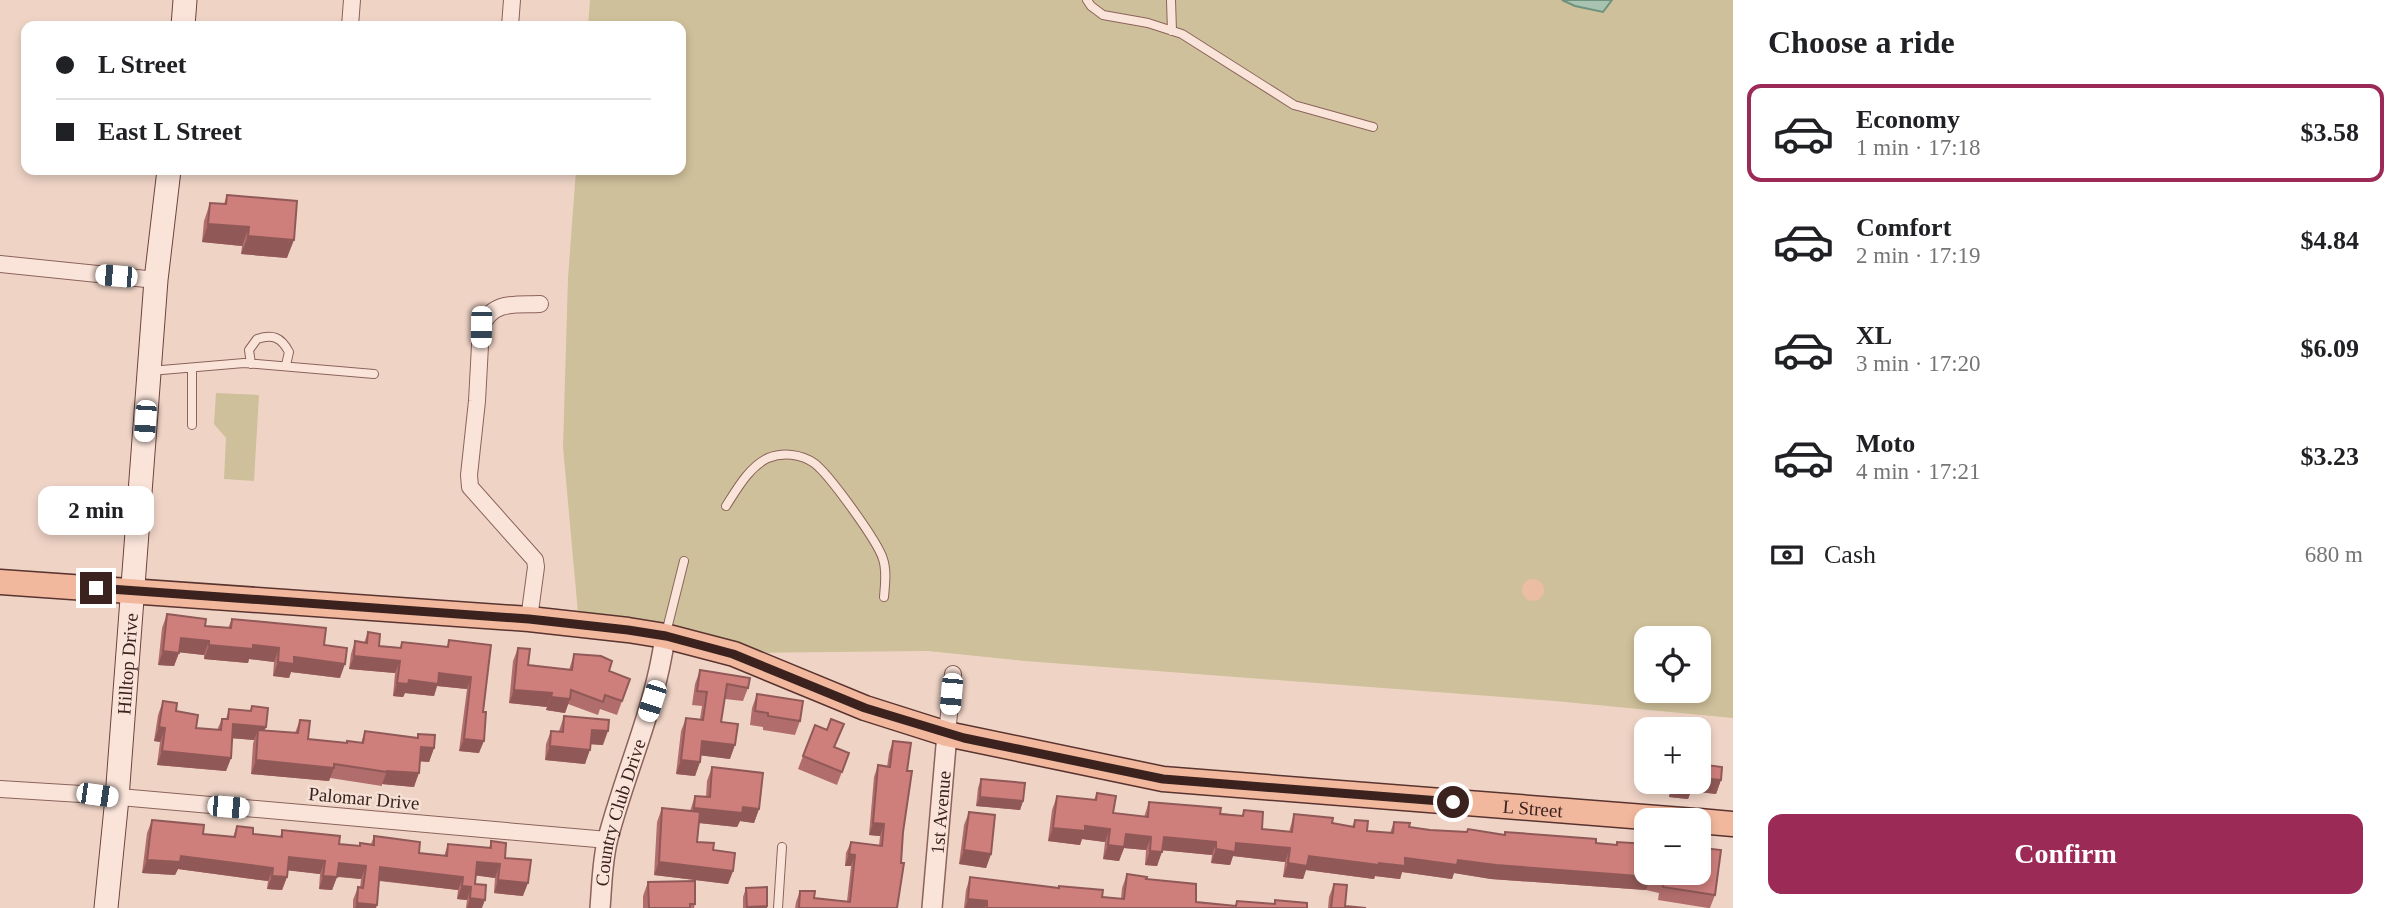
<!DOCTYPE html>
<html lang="en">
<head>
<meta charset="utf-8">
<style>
	:root { --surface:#fff; --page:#f6f6f6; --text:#202124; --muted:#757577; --line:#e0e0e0; --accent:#9c2a56 }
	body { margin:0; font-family:Georgia,serif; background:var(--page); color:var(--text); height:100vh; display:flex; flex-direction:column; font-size:26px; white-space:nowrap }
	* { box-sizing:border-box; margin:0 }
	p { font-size:23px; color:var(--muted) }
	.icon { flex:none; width:38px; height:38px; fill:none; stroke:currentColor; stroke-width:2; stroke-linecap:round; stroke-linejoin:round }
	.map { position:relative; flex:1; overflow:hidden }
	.panel { display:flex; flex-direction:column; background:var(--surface); width:665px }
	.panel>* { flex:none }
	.top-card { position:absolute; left:21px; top:21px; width:665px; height:154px; border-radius:14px; box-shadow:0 4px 10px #0003; display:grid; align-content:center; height:154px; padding:0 35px; background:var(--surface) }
	.buttons { position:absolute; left:1634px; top:626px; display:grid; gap:14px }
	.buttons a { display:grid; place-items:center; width:77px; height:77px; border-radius:14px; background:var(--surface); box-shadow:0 4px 10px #0003; font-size:35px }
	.end { position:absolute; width:32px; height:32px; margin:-16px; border:9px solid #3b221f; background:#fff; box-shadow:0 0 0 4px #fff }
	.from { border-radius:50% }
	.bubble { position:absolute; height:49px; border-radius:14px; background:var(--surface); box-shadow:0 4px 10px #0003; font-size:23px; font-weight:700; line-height:49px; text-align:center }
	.car { position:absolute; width:21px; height:42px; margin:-21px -10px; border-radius:9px; box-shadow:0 0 5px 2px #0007; background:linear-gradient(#fff 24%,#345 0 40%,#fff 0 76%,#345 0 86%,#fff 0) }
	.top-card b { display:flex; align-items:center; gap:24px; height:66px; font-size:26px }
	.top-card b+b { border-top:2px solid var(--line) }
	.top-card i { width:18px; height:18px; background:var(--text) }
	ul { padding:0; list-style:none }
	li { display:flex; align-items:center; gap:21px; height:98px; margin:0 14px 10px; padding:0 21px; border:4px solid transparent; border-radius:14px }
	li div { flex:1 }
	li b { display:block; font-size:26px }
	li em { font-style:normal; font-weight:700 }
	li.on { border-color:var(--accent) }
	li>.icon { width:63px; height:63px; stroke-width:1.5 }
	h2 { padding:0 35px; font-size:32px; line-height:84px }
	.pay { display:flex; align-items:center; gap:18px; height:77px; padding:0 35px; font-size:26px }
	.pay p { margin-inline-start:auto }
	.button { display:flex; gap:14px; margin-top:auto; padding:14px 35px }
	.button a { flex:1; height:80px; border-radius:14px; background:var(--accent); color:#fff; font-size:28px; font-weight:700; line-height:80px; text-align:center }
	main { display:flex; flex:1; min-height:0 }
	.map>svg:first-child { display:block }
</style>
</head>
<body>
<main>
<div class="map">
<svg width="1733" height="908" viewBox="0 0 1733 908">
	<rect width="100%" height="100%" fill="#efd4c6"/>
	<path fill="#cec09a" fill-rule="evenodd" d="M590,0h1143v718l-178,-17 -530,-40 -97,-10 -199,2 -150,-29 -16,-177 5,-169 8,-108h105v-144h-93zM1647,639h52v52h-52z
		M216,393l43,2 -5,86 -30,-2 2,-41 -12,-14z"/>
	<path fill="#ebbda3" d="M1522 590a11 11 0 1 1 22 0a11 11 0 1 1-22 0Z"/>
	<path fill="#a8c3b1" stroke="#6e927b" stroke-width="2" d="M1562,0h50l-9,12 -28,-6z"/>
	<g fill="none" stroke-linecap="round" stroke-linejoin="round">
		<defs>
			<path id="service" d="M1087,0l4,6 12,9 45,8 34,11 112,71 79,22
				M1171,0l1,31
				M251,364l-2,-14 8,-11c16,-5 24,-2 32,13l-3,13
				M150,371l94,-8 130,11
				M192,425v-57
				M726,506c11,-17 23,-39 42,-48 15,-6 33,-4 46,5 15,11 64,79 69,96 4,12 2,26 1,38
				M666,633l18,-72
				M778,908l4,-61"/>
			<path id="minor" d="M350,26l2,-26
				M510,26l2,-26
				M0,264l156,16
				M529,619l7,-52 -1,-7 -65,-73 -1,-12 8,-74 4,-74c12,-27 34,-22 59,-23
				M947,734l6,-60
				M0,789l97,6 511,45"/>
			<g id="tertiary">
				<path id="s1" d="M600,908c2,-23 2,-47 8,-70 18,-68 48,-132 57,-202"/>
				<path id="s2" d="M932,908l15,-174"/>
			</g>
			<g id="secondary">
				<path d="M183,26l2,-26"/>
				<path id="s3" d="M106,908l11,-110 39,-518 13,-110"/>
			</g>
			<g id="primary">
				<path id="s4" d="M0,582l529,37 99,11 37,6 69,18 131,54 82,26 216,45 532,42"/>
				<path d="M1699,821l34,3"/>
			</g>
		</defs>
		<use href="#service" stroke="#8b635b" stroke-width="10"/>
		<use href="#minor" stroke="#8b635b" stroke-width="18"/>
		<use href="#tertiary" stroke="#8b635b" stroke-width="22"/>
		<use href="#secondary" stroke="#6d443e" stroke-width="25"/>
		<use href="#primary" stroke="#59332f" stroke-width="27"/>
		<use href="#service" stroke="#fae4da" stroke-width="8"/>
		<use href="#minor" stroke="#fae4da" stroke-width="16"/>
		<use href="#tertiary" stroke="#fae4da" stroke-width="19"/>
		<use href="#secondary" stroke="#fae4da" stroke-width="23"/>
		<use href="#primary" stroke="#f2b89e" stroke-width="24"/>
	</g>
	<path fill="#b16d6b" d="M227,195l60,63 -46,-4 1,-8 -40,-4 2,-21 6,-18 14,1z
		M167,614l38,12 23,2 4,-9 92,26 16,33 -49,-6 -2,6 -16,-2 1,-14 -25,-3 -1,4 -44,-4v-4l-25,-3 -5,14 -16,-1 4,-37z
		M368,632l11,14 21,2 2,-6 45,5 2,-7 42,5 -12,108 -20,-2 8,-62 -30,-3 -3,10 -29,-3 -2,4 -10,-1 2,-23 -46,-4 2,-15 4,-13 9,2z
		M518,648l10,17 41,5 5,-16 35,17 21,8 -13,36 -17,-6 -2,6 -30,-11 -3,9 -19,-3 1,-3 -38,-4 4,-42z
		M700,670l48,18 -5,13 -18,-2 -4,23 9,37 -29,-4 -1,7 -5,14 -19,-2 5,-43 5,-13 14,1 2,-13 -10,-1 3,-21z
		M757,694l43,27 -5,14 -32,-5v-3l-13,-2 2,-17z
		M163,701l33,27 21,2 5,-11h4l3,-10 21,2 2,-5 14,21 -2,3 31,3 5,-13 8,19 39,4h14l4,-12 52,7 1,-4 16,14 -5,14 -9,-1 -6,26 -32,-3v2l-52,-8 -1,3 -78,-7 2,-30 1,-4 -22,-2 -1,20 -5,13 -69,-6 3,-23 -6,-1 4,-26z
		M564,716l39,29 -13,-1 -5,20 -40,-4 1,-16 5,-13h8z
		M893,741l14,30 -10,137h-102l1,-6 4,-11 14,7 33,3 4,-35h-6l1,-13 5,-11 28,4 1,-10 -11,-1 5,-58 4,-12 9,2 2,-14z
		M835,747l14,6 -12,32 -39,-16 5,-13z
		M1706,765l15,15 -5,14 -25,-3 -3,8 -19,-2 2,-15h28z
		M712,767l47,42 -5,14 -14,-2 -3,6 -38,-4 -2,19 16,8 20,21 -5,13 -74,-9 3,-53 5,-14 28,3 5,-15 11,1 1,-16z
		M981,779l42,22 -3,9 -44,-4 2,-18z
		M1097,793l16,20 31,4 5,-15 93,14 2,-6 18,19 27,3 5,-18 38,9 20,4 3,-7 12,11 23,2 4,-11 15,5 21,3 37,2 1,-3 37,6 111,10 1,-3 30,31 53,-15 4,-10 11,47 -5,13h-2l-50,-8 1,-7 -13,-3 -155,-11 -37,-6 -2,6 -50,-7 -2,7 -25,-3 -1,3 -68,-9 -3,9 -20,-2 2,-15 -52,-6 -3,9 -19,-2 1,-8 -50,-5 -5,16 -12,-1 1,-15 -22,-2 -5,13 -16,-2 2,-17 -23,-3 -2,6 -32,-4 4,-31 5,-14 37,4z
		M969,812l22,42 -5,14 -27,-4 5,-39z
		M152,820l51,14 30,3 4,-11 16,8 27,3 2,-7 57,14 20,2 1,-3 11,1 3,-8 45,17 25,3 4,-12 41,4 2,-7 14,17 18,38 -29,-3 1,-15 -20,-3v9l7,24h-16l1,-8 -10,-1 1,-9 -79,-9 -3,27h-23v-8l5,-13 2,1 1,-9 -24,-2 -5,13 -13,-1 1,-15 -32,-4 -1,7 -5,13 -15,-1 1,-8 -90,-12 -3,6 -33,-2 5,-40z
		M1127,874l19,5 50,23 39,4 2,-5 37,3 1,-4 32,8h-343l2,-18 4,-13 151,22 1,-11z
		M648,882l47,22 -1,4h-51v-12z
		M1334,884l11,22 21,2h-38l1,-11z
		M746,888l21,18v2h-24v-11z"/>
	<path fill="#905957" d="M208,224l41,3 -7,19 -40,-4z
		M248,236l46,4 -7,18 -46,-4z
		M181,638l28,3 -5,14 -28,-3z
		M209,645h44l26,3 -5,14 -25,-3 -1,4 -44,-4z
		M163,651l16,2 -5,13 -16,-1z
		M354,656l46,5 -5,12 -46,-4z
		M294,657l51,7 -5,14 -49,-6 -2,6 -16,-2 5,-14z
		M439,673l32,4 -4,12 -30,-3 -3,10 -29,-3 -2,4 -10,-1 4,-13z
		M514,690l38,3 -5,14 -38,-4z
		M551,697l19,2 -5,14 -19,-3z
		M233,724l33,3 -5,13 -3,-10 -4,10 -25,-2z
		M159,727l6,1 -5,14 -6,-1z
		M592,730l16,1 -5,14 -16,-1z
		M464,739l20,2 -5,12 -20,-2z
		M702,741l33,4 -5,14 -33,-4z
		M550,746l40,4 -5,14 -40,-4z
		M421,747l13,1 -5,14 -13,-1z
		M162,751l69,7 -5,13 -69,-6z
		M256,760l78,8 -5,13 -78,-7z
		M681,760l19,2 -5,14 -19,-2z
		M387,771l32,2 -5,14 -32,-3z
		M1699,778l22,2 -5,14 -25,-3 -3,8 -19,-2 5,-14 25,-1z
		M980,797l43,4 -3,9 -44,-4z
		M743,807l16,2 -5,14 -14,-2 -3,6 -48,-5 5,-14z
		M873,823l11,1 -4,12 -11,-1z
		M1085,826l25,3 -5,13 -23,-3 -2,6 -32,-4 5,-13z
		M1126,834l25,3 -5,13 -22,-2 -5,13 -16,-2 5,-14z
		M1164,837l52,5 -4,13 -53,-5z
		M1236,843l54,5 -5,14 -52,-6 -3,9 -19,-2 5,-14z
		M964,850l27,4 -5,14 -27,-4z
		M1150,851l12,1 -5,14 -12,-1z
		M849,854l6,1 -4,11h-6z
		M181,856l92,12 -5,13 -90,-12 -3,6 -33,-2 5,-13z
		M1309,856l70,7 26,-5 53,2 193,17 -5,13 -155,-11 -37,-6 -2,6 -50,-7 -2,7 -25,-3 -1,3 -68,-9 -3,9 -20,-2 5,-14z
		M289,857l36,4 -5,13 -36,-4z
		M477,862l23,2 -5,14 -23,-3z
		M659,862l74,9 -5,13 -74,-9z
		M339,863l27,3 -5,13 -27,-3z
		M380,867l83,10 -5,13 -83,-10z
		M272,876l15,1 -5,13 -15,-1z
		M323,876l14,1 -5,13 -13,-1z
		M498,880l30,3 -5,13 -29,-3z
		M462,886l9,1 -4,13 -10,-1z
		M470,898l15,2 -3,8h-15z
		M968,899l19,2 -2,7h-20z
		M357,903l20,2 -1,3h-21z
		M767,906v2h-21l1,-1z"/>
	<path fill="#ce7f7c" stroke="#905957" stroke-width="2" d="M227,195l70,6 -3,39 -46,-4 1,-9 -41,-3 2,-21 16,1z
		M167,614l39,5 -1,7 26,2 1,-9 94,9 -2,17 23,3 -2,16 -51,-7v7l-16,-2 1,-14 -26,-3v4l-44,-4v-4l-28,-3 -2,15 -16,-2z
		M368,632l12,2 -1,12 22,2 1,-6 46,5 1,-7 42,5 -8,67h3l-2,29 -20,-2 7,-62 -32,-4 -1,11 -29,-4 -1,4 -11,-1 3,-22 -46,-5 1,-15 12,2z
		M518,648l12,1 -2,16 44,5 2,-16 27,2 11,5 -3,10 21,8 -8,22 -17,-6 -2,7 -32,-12 -1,9 -19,-2 1,-4 -38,-3z
		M700,670l50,8 -2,10 -21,-4 -6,38 17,2 -3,21 -33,-4 -2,21 -19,-2 5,-42 17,2 4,-28 -10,-1z
		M757,694l46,7 -3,20 -32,-5v-3l-13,-2z
		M163,701l14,2 -1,8 22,4 -2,13 25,2 1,-11h6l1,-10 22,2 1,-5 16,2 -2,19 -33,-3 -2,34 -69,-7 3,-23 -6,-1z
		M564,716l45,4 -1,11 -16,-1 -2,20 -40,-4 1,-15 12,1z
		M831,719l13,5 -10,23 15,6 -7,19 -39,-16 12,-31 12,5z
		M300,720l10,1 -2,18 39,4v-2l16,2 2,-12 53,7v-4l17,1 -1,13 -13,-1 -2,26 -32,-2v1l-53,-8v4l-78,-8 2,-30 40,3z
		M893,741l18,2 -4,28h5l-9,61 -2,31h3l-7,45h-98l1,-17h15l-1,7 36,4 5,-47 -6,-1 2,-12 31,4 2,-22 -11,-1 5,-58 12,2z
		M1699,757l8,1 -1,7 16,2 -1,13 -22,-2z
		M712,767l51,6 -4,36 -16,-2 -1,6 -48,-5 1,-12 15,1z
		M981,779l44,4 -2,18 -43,-4z
		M1674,782h20l-1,4z
		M1097,793l19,3 -3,17 35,4 1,-15 72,6 -1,6 23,2 1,-6 19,2 -1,17 30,3 2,-18 39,4 -1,5 22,4 1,-7 13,1 -1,10 26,2 1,-11 16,1 -1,4 21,3 37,2 1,-3 37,6v-3l91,7v4l21,2v-3l30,2v29h52v-15l4,1 1,-11 17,2 -6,45 -52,-8 1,-7 -13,-3 -155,-12 -38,-5 -1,5 -52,-7v8l-26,-3v2l-70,-9 -2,10 -19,-3 2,-15 -54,-5 -1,9 -19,-3v-7l-52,-5 -2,15 -12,-1 1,-14 -25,-3 -2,13 -16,-2 2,-16 -25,-3v5l-32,-3 4,-32 39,4z
		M662,808l38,4 -3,30 17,1 -1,7 22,3 -2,18 -74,-9z
		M969,812l26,3 -4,39 -27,-4z
		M152,820l52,5 -1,9 32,3 2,-11 16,2v6l29,3v-7l58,6 -1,8 21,2v-3l14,2v-9l46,6 -1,11 28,3 1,-12 43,4v-7l15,2 -1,15 26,2 -3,23 -30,-3 2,-16 -23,-2 -2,22 11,1 -1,15 -15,-2 1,-11 -9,-1 1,-9 -83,-10 -3,38 -20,-2 1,-16 5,1 3,-22 -27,-3 -2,14 -14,-1 2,-15 -36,-4 -2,20 -15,-1 1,-8 -92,-12 -1,6 -33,-2z
		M1127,874l20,3 -1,2 50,5v18l40,4 1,-5 38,3v-4l32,3v5h-320v-7l-19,-2 2,-22 89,11v-2l44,4 -1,7 22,2z
		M695,881v23h-5v4h-41l-1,-26z
		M1334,884l13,1 -2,21 21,2h-35z
		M767,887v19l-20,1 -1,-19z"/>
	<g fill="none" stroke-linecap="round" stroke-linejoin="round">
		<path stroke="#3b221f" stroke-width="9" d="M96,588l433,31 99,11 38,6 67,18 132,54 99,30 199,41 290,23"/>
	</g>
	<g text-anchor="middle" stroke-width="5" stroke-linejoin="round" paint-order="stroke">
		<g font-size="19" fill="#3b221f" stroke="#f6e1d6">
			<text dy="7" stroke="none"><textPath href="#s3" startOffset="245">Hilltop Drive</textPath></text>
			<text transform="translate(364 798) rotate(5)" y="7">Palomar Drive</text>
			<text dy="7" stroke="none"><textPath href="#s4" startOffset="1558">L Street</textPath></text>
			<text dy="7" stroke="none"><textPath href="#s2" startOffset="96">1st Avenue</textPath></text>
			<text dy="7" stroke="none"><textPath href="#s1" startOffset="98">Country Club Drive</textPath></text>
		</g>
	</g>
</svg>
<div class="buttons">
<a><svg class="icon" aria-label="locate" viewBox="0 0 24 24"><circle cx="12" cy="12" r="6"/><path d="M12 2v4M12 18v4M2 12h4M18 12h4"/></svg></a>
<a>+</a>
<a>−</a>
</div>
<i class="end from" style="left:1453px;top:802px"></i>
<i class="end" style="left:96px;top:588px"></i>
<div class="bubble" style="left:38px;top:486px;width:116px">2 min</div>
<i class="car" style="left:116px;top:276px;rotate:275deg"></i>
<i class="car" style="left:481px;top:327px;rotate:181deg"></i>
<i class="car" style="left:145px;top:421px;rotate:184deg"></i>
<i class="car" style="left:951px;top:694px;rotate:185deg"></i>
<i class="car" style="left:652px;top:701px;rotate:198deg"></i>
<i class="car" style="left:97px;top:795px;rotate:98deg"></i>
<i class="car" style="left:228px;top:807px;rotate:95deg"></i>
<div class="top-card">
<b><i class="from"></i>L Street</b>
<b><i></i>East L Street</b>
</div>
</div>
<section class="panel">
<h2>Choose a ride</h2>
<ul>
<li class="on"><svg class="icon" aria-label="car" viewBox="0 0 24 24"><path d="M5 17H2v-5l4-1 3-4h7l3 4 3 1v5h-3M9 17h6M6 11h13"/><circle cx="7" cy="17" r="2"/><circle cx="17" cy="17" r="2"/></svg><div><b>Economy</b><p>1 min · 17:18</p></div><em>$3.58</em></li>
<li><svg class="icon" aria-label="car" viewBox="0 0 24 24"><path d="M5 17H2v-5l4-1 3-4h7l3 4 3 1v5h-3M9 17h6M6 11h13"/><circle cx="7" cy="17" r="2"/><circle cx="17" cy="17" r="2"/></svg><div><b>Comfort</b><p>2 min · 17:19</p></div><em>$4.84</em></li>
<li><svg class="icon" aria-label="car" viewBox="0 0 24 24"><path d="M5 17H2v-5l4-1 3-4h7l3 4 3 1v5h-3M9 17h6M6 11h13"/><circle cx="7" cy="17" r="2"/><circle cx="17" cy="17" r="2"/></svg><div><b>XL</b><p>3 min · 17:20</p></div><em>$6.09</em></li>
<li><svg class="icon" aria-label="car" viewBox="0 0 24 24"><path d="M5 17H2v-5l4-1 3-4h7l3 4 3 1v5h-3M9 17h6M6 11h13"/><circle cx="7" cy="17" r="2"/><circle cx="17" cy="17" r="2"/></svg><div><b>Moto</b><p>4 min · 17:21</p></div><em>$3.23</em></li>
</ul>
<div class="pay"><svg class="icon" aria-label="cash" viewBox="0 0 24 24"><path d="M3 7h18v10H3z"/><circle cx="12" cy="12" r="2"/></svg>Cash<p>680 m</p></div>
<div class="button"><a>Confirm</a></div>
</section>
</main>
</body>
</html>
